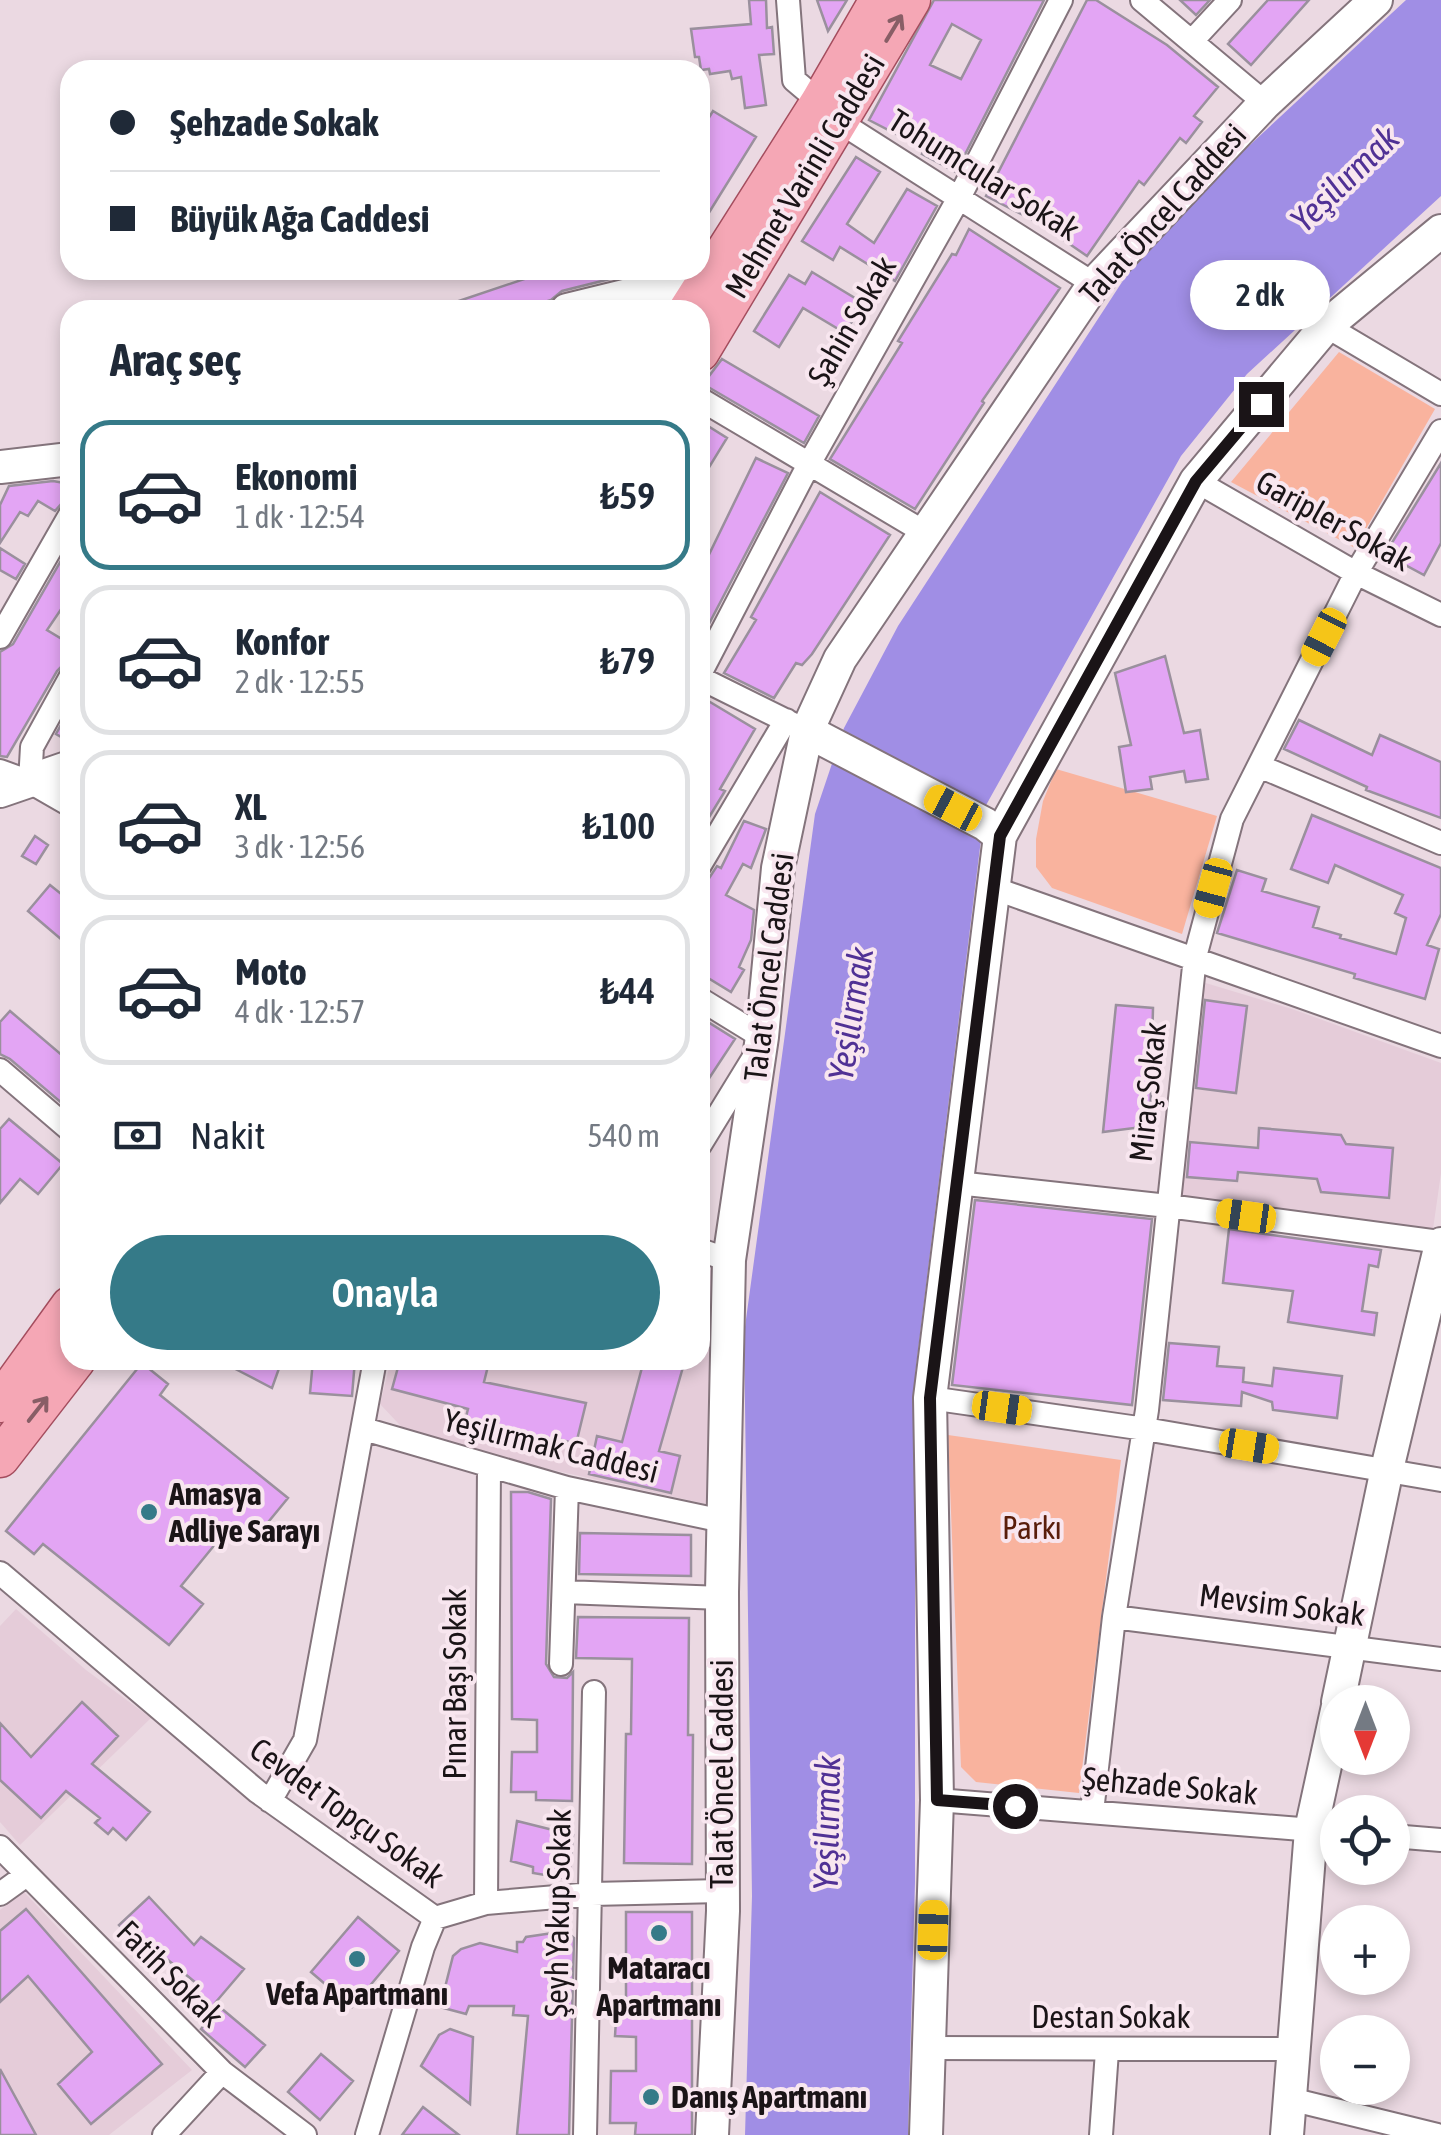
<!DOCTYPE html>
<html lang="tr">
<head>
<meta charset="utf-8">
<style>
	:root { --surface:#fff; --page:#f6f6f7; --text:#1f2937; --muted:#747a83; --line:#e0e1e3; --accent:#357a88 }
	body { margin:0; font-family:"Asap Condensed",sans-serif; background:var(--page); color:var(--text); height:100vh; display:flex; flex-direction:column; font-size:38px; white-space:nowrap }
	* { box-sizing:border-box; margin:0 }
	p { font-size:32px; color:var(--muted) }
	.icon { flex:none; width:55px; height:55px; fill:none; stroke:currentColor; stroke-width:2; stroke-linecap:round; stroke-linejoin:round }
	.map { position:relative; flex:1; overflow:hidden }
	.details { position:absolute; left:60px; top:300px; width:650px; height:1070px; display:flex; flex-direction:column; background:var(--surface); border-radius:30px; box-shadow:0 5px 15px #0003 }
	.details>* { flex:none }
	.top-card { position:absolute; left:60px; top:60px; width:650px; height:220px; border-radius:30px; box-shadow:0 5px 15px #0003; display:grid; align-content:center; height:220px; padding:0 50px; background:var(--surface) }
	.needle { width:65px; rotate:180deg }
	.tools { position:absolute; left:1320px; top:1685px; display:grid; gap:20px }
	.tools a { display:grid; place-items:center; width:90px; height:90px; border-radius:50%; background:var(--surface); box-shadow:0 5px 15px #0003; font-size:50px }
	.end { position:absolute; width:45px; height:45px; margin:-22px; border:12px solid #1a1417; background:#fff; box-shadow:0 0 0 5px #fff }
	.from { border-radius:50% }
	.bubble { position:absolute; height:70px; border-radius:35px; background:var(--surface); box-shadow:0 5px 15px #0003; font-size:32px; font-weight:600; line-height:70px; text-align:center }
	.car { position:absolute; width:30px; height:60px; margin:-30px -15px; border-radius:12px; box-shadow:0 0 8px 2px #0007; background:linear-gradient(#f5c518 24%,#345 0 40%,#f5c518 0 76%,#345 0 86%,#f5c518 0) }
	.top-card b { display:flex; align-items:center; gap:35px; height:95px; font-size:38px }
	.top-card b+b { border-top:2px solid var(--line) }
	.top-card i { width:25px; height:25px; background:var(--text) }
	ul { padding:0; list-style:none }
	li { display:flex; align-items:center; gap:30px; height:150px; margin:0 20px 15px; padding:0 30px; border:5px solid var(--line); border-radius:30px }
	li div { flex:1 }
	li b { display:block; font-size:38px }
	li em { font-style:normal; font-weight:600 }
	li.current { border-color:var(--accent) }
	li>.icon { width:90px; height:90px; stroke-width:1.5 }
	h2 { padding:0 50px; font-size:45px; line-height:120px }
	.pay { display:flex; align-items:center; gap:25px; height:110px; padding:0 50px; font-size:38px }
	.pay p { margin-inline-start:auto }
	.cta { display:flex; gap:20px; margin-top:auto; padding:20px 50px }
	.cta a { flex:1; height:115px; border-radius:60px; background:var(--accent); color:#fff; font-size:40px; font-weight:600; line-height:115px; text-align:center }
	.map>svg:first-child { display:block }
</style>
</head>
<body>
<div class="map">
<svg width="1441" height="2135" viewBox="0 0 1441 2135">
	<rect width="100%" height="100%" fill="#ebd9e2"/>
	<path fill="#e5ccd9" d="M1199,981l93,28 149,54v110l-8,56 -256,-30z
		M700,1266l12,5 -6,233 -293,-65 -33,-35 11,-44h309z
		M16,1609l70,61 65,48 -131,127 -20,-23v-196z
		M24,1892l168,178 -83,65h-109v-225z"/>
	<path fill="#f9b39e" d="M1339,352l96,57 -80,139 -124,-66z
		M1056,769l161,47 -35,118 -130,-46 -16,-21v-28l7,-38z
		M948,1435l173,25 -42,333 -103,-11 -15,-15z"/>
	<path fill="#a08ee5" d="M1406,0h35v196l-194,178 -66,82 -196,351 -70,568v507l-7,253h-163l7,-239 -8,-562 71,-520 29,-86 54,-102 254,-390z"/>
	<path fill="#e3a5f4" stroke="#9a909d" stroke-width="2.5" fill-rule="evenodd" d="M749,0h17l1,28 5,-1 2,27 -15,1 7,50 -21,3 -4,-31 -9,2 -2,-8 -20,3 -1,-5 -8,1 -2,-13h-4l-4,-28 60,-5z
		M817,0h30l-19,31z
		M934,0h110l-88,172 -34,-18 3,-5 -56,-29zM952,24l29,16 -20,39 -31,-14z
		M1087,0h9l71,45 51,42 -24,29 8,6 -16,21 -6,-5 -36,47 -5,-4 -52,75 -48,-33 -53,-27z
		M1180,0h30l-14,15z
		M1268,0h41l-58,65 -23,-21z
		M713,111l43,26 -56,90v-95z
		M856,157l24,15 -33,52 27,19 33,-54 30,17 -42,75 -55,-34 -7,13 -31,-19z
		M969,229l91,59 -78,113 2,2 -69,106 -85,-50 72,-116 -4,-2 54,-87 4,1z
		M551,270h95l-84,21 -11,9 -31,10h-79v-3z
		M812,272l51,31 -18,30 -42,-25 -24,39 -25,-16 35,-56 16,9z
		M722,359l97,57 -15,27 -101,-59z
		M700,421l27,17 -27,44z
		M756,458l32,15 -88,168v-68z
		M1441,463v80l-17,32 -39,-21z
		M53,481l17,3v16l-8,3 -7,8 -17,-10 -10,15 -8,-4 -20,31v-38l9,-19z
		M820,492l70,43 -78,119 -10,11 -6,-2 -22,35 -50,-25 32,-53 -5,-3z
		M70,545v51l-23,34 23,14v14l-13,13 -50,86 -7,-1v-104l13,-8z
		M0,548l25,16 -9,15 -16,-9z
		M1165,656l19,77 16,-3 8,49 -22,3 -2,-11 -34,6 2,12 -26,3 -7,-45 12,-2 -16,-72z
		M700,696l55,33 -35,60 5,2 -25,41z
		M69,710l1,1v31l-14,-8z
		M1299,720l73,35 8,-20 61,27v56l-75,-28 1,-3 -83,-38z
		M1312,815l129,53v46l-14,31 12,4 -14,50 -71,-21 1,-4 -138,-41 20,-63 29,9 -4,12 57,16 -6,20 28,8 -1,3 56,16 10,-36 -11,-5 8,-18 -68,-30 -7,18 -37,-14z
		M744,821l22,8 -15,39 -8,-4 -17,31 28,15 -3,30 -12,27 5,3 -13,22 -31,-19v-81l17,-26 4,2z
		M35,836l13,9 -12,19 -14,-8z
		M50,885l20,16v29l-8,10 -34,-29z
		M1205,1000l42,6 -11,87 -40,-5z
		M1116,1005l37,3 -3,118 -47,6z
		M10,1011l60,51v48l-60,-51 -10,-5v-32z
		M700,1017l35,22 -35,53z
		M9,1119l54,45 -25,30 -18,-15 -20,24v-74z
		M1259,1128l82,7 5,9 47,4 -4,50 -68,-6 -4,-13 -79,-7 -1,9 -50,-4 3,-35 68,6z
		M975,1200l177,19 -20,186 -180,-20z
		M1229,1229l152,21 -3,17 -9,-2 -7,46 15,2 -3,22 -86,-13 5,-31 -70,-8z
		M1169,1343l50,4 -2,19 27,2 -1,14 29,4 2,-18 68,8 -5,42 -64,-8 -1,-8 -30,-10 -1,14 -78,-6z
		M218,1360h64l-10,28z
		M313,1360h42l-3,36 -42,-3z
		M400,1360h60l28,6 -4,16 102,21 -10,41 -14,-4 -2,6 -95,-25 3,-12 -76,-20z
		M644,1360h41l-26,91 21,5 -9,37 -82,-19 8,-38 25,6z
		M142,1363l26,21 -8,11 128,103 -37,45 -21,-17 -49,60 22,18 -34,41 -126,-101 -9,10 -28,-23z
		M511,1492h17l23,7 -5,165 8,13 13,1 6,-6 -1,129 -36,-1v-8h-25l1,-40h25v-32l-25,-1z
		M580,1533l111,2v41l-112,-2z
		M578,1617l111,1 -1,117h5l-1,129 -68,-1 2,-129h5l1,-75 -56,-1z
		M82,1702l36,34 -26,28 58,48 -24,28 -13,-12 -5,6 -13,-11 5,-5 -34,-27 -25,27 -41,-38v-57l31,34z
		M517,1821l56,14 -4,44 -36,-6v-6l-22,-6z
		M149,1897l45,48 7,-8 43,32 -29,34 50,42 -20,22 -44,-38 7,-9 -25,-22 13,-15 -33,-27 -8,7 -36,-38z
		M26,1909l136,155 -71,60 -33,-40 34,-32 -64,-76 -28,26v-71z
		M626,1912h66v223h-57l1,-12h-26l1,-52h25v-34l-21,-1 2,-32h9z
		M358,1917l41,34 -47,56 -41,-35z
		M566,1931l8,7 -5,197h-52l11,-119 -15,-1 1,-9h-45l-3,8 -26,-7 13,-51 8,-7 19,-6 37,9v-10h6l3,-5z
		M450,2029l23,8 -3,67 -49,-38 18,-31z
		M321,2054l32,27 -33,39 -32,-28z
		M0,2069l36,66h-36z
		M423,2107l36,28h-57z"/>
	<g fill="none" stroke-linecap="round" stroke-linejoin="round">
		<defs>
			<path id="street" d="M788,0l6,80 26,22
				M1142,0l123,103
				M1192,41l38,-41
				M838,121l256,163
				M1326,326l115,68
				M700,399l224,133
				M1196,481l160,92 85,42
				M0,637l70,-122
				M700,674l109,-210 151,-268 101,-196
				M700,678l99,49
				M1259,766l182,77
				M0,771l30,11 40,23
				M30,782l2,-35 38,-69
				M700,865l86,-145
				M993,888l448,158
				M700,999l62,38
				M0,1070l70,60
				M700,1145l54,-88
				M957,1183l211,23 273,36
				M700,1250l29,10
				M930,1398l215,31 296,51
				M364,1429l203,59 156,33
				M0,1573l258,219 177,126 51,-15 106,-9 129,-3
				M564,1592l158,6
				M1114,1617l327,42
				M561,1664l6,-176
				M937,1800l401,32
				M270,1801l35,-61 70,-380
				M1092,1812l22,-195 33,-207 48,-453 37,-138 124,-246 85,-142
				M1392,1836l49,4
				M0,1847l222,225 83,63
				M0,1894l25,-18
				M486,1903l3,-437
				M929,2048l365,1
				M1290,2099l147,36
				M164,2135l58,-63
				M367,2135l56,-188 12,-29
				M585,2135l9,-443
				M1101,2135l6,-84"/>
			<path id="secondary" d="M567,310l143,-35
				M0,467l70,-8
				M807,731l178,93 15,12
				M0,791l70,-24
				M1338,1702l49,-233 54,-225
				M712,2135l11,-224 -1,-319 7,-332 33,-223 16,-169 29,-137 33,-72 254,-375 171,-181 111,-103
				M926,2135l11,-335 -7,-402 70,-562 196,-355 130,-155 115,-95
				M1287,2135l24,-305 27,-124"/>
			<path id="primary" d="M688,310l132,-208 59,-102
				M700,352l211,-352
				M0,1403l70,-97
				M0,1458l76,-98"/>
		</defs>
		<use href="#street" stroke="#84747c" stroke-width="26"/>
		<use href="#secondary" stroke="#84747c" stroke-width="36"/>
		<use href="#primary" stroke="#a44d5e" stroke-width="41"/>
		<use href="#street" stroke="#fff" stroke-width="22"/>
		<use href="#secondary" stroke="#fff" stroke-width="32"/>
		<use href="#primary" stroke="#f5a7b5" stroke-width="38"/>
	</g>
	<defs><path id="oneway-shaft" d="M-6 0H5M1.5-3L5.5 0L1.5 3" fill="none" stroke-width="1.6" stroke-linecap="round" stroke-linejoin="round" transform="scale(2.5)"/></defs>
	<g stroke="#885e66">
		<use href="#oneway-shaft" transform="translate(894 28) rotate(-59)"/>
		<use href="#oneway-shaft" transform="translate(38 1409) rotate(-52)"/>
	</g>
	<g fill="none" stroke-linecap="round" stroke-linejoin="round">
		<path stroke="#1a1417" stroke-width="12" d="M1015,1806l-78,-6 -7,-402 70,-562 196,-355 65,-77"/>
	</g>
	<g fill="#357a88" stroke="#f8e6ef" stroke-width="4">
		<circle cx="149" cy="1512" r="10"/>
		<circle cx="659" cy="1933" r="10"/>
		<circle cx="357" cy="1959" r="10"/>
		<circle cx="651" cy="2097" r="10"/>
	</g>
	<g text-anchor="middle" stroke-width="8" stroke-linejoin="round" paint-order="stroke">
		<g font-size="32" fill="#1a1417" stroke="#f8e6ef">
			<text transform="translate(984 175) rotate(32)" y="11">Tohumcular Sokak</text>
			<text transform="translate(805 176) rotate(-59)" y="11">Mehmet Varinli Caddesi</text>
			<text transform="translate(1163 214) rotate(-48)" y="11">Talat Öncel Caddesi</text>
			<text transform="translate(852 321) rotate(-60)" y="11">Şahin Sokak</text>
			<text transform="translate(1334 521) rotate(29)" y="11">Garipler Sokak</text>
			<text transform="translate(769 967) rotate(-83)" y="11">Talat Öncel Caddesi</text>
			<text transform="translate(1148 1092) rotate(-84)" y="11">Miraç Sokak</text>
			<text transform="translate(551 1446) rotate(14)" y="11">Yeşilırmak Caddesi</text>
			<text transform="translate(1282 1605) rotate(7)" y="11">Mevsim Sokak</text>
			<text transform="translate(455 1684) rotate(-90)" y="11">Pınar Başı Sokak</text>
			<text transform="translate(722 1774) rotate(-90)" y="11">Talat Öncel Caddesi</text>
			<text transform="translate(1170 1786) rotate(5)" y="11">Şehzade Sokak</text>
			<text transform="translate(347 1813) rotate(36)" y="11">Cevdet Topçu Sokak</text>
			<text transform="translate(558 1913) rotate(-89)" y="11">Şeyh Yakup Sokak</text>
			<text transform="translate(170 1974) rotate(45)" y="11">Fatih Sokak</text>
			<text x="1111" y="2028">Destan Sokak</text>
		</g>
		<g font-size="32" font-weight="bold" fill="#1a1417" stroke="#f8e6ef" text-anchor="start">
			<text x="169" y="1505">Amasya<tspan x="169" dy="37">Adliye Sarayı</tspan></text>
			<text x="659" y="1979" text-anchor="middle">Mataracı<tspan x="659" dy="37">Apartmanı</tspan></text>
			<text x="357" y="2005" text-anchor="middle">Vefa Apartmanı</text>
			<text x="671" y="2108">Danış Apartmanı</text>
		</g>
		<g font-size="32" fill="#591d0a" stroke="#f8e6ef">
			<text x="1032" y="1539">Parkı</text>
		</g>
		<g font-size="35" font-style="italic" fill="#503195" stroke="#f8e6ef">
			<text transform="translate(1345 179) rotate(-44)" y="12">Yeşilırmak</text>
			<text transform="translate(851 1014) rotate(-81)" y="12">Yeşilırmak</text>
			<text transform="translate(827 1823) rotate(-89)" y="12">Yeşilırmak</text>
		</g>
	</g>
</svg>
<div class="tools">
<a><svg class="needle" viewBox="-14 -14 28 28"><path d="M0-13l5 13h-10z" fill="#e53935"/><path d="M0 13l5-13h-10z" fill="#747a83"/></svg></a>
<a><svg class="icon" aria-label="locate" viewBox="0 0 24 24"><circle cx="12" cy="12" r="6"/><path d="M12 2v4M12 18v4M2 12h4M18 12h4"/></svg></a>
<a>+</a>
<a>−</a>
</div>
<i class="end from" style="left:1015px;top:1806px"></i>
<i class="end" style="left:1261px;top:404px"></i>
<div class="bubble" style="left:1190px;top:260px;width:140px">2 dk</div>
<i class="car" style="left:1324px;top:637px;rotate:207deg"></i>
<i class="car" style="left:953px;top:808px;rotate:298deg"></i>
<i class="car" style="left:1213px;top:888px;rotate:195deg"></i>
<i class="car" style="left:1246px;top:1216px;rotate:278deg"></i>
<i class="car" style="left:1002px;top:1408px;rotate:98deg"></i>
<i class="car" style="left:1249px;top:1446px;rotate:99deg"></i>
<i class="car" style="left:933px;top:1930px;rotate:2deg"></i>
<div class="top-card">
<b><i class="from"></i>Şehzade Sokak</b>
<b><i></i>Büyük Ağa Caddesi</b>
</div>
<section class="details">
<h2>Araç seç</h2>
<ul>
<li class="current"><svg class="icon" aria-label="car" viewBox="0 0 24 24"><path d="M5 17H2v-5l4-1 3-4h7l3 4 3 1v5h-3M9 17h6M6 11h13"/><circle cx="7" cy="17" r="2"/><circle cx="17" cy="17" r="2"/></svg><div><b>Ekonomi</b><p>1 dk · 12:54</p></div><em>₺59</em></li>
<li><svg class="icon" aria-label="car" viewBox="0 0 24 24"><path d="M5 17H2v-5l4-1 3-4h7l3 4 3 1v5h-3M9 17h6M6 11h13"/><circle cx="7" cy="17" r="2"/><circle cx="17" cy="17" r="2"/></svg><div><b>Konfor</b><p>2 dk · 12:55</p></div><em>₺79</em></li>
<li><svg class="icon" aria-label="car" viewBox="0 0 24 24"><path d="M5 17H2v-5l4-1 3-4h7l3 4 3 1v5h-3M9 17h6M6 11h13"/><circle cx="7" cy="17" r="2"/><circle cx="17" cy="17" r="2"/></svg><div><b>XL</b><p>3 dk · 12:56</p></div><em>₺100</em></li>
<li><svg class="icon" aria-label="car" viewBox="0 0 24 24"><path d="M5 17H2v-5l4-1 3-4h7l3 4 3 1v5h-3M9 17h6M6 11h13"/><circle cx="7" cy="17" r="2"/><circle cx="17" cy="17" r="2"/></svg><div><b>Moto</b><p>4 dk · 12:57</p></div><em>₺44</em></li>
</ul>
<div class="pay"><svg class="icon" aria-label="cash" viewBox="0 0 24 24"><path d="M3 7h18v10H3z"/><circle cx="12" cy="12" r="2"/></svg>Nakit<p>540 m</p></div>
<div class="cta"><a>Onayla</a></div>
</section>
</div>
</body>
</html>
